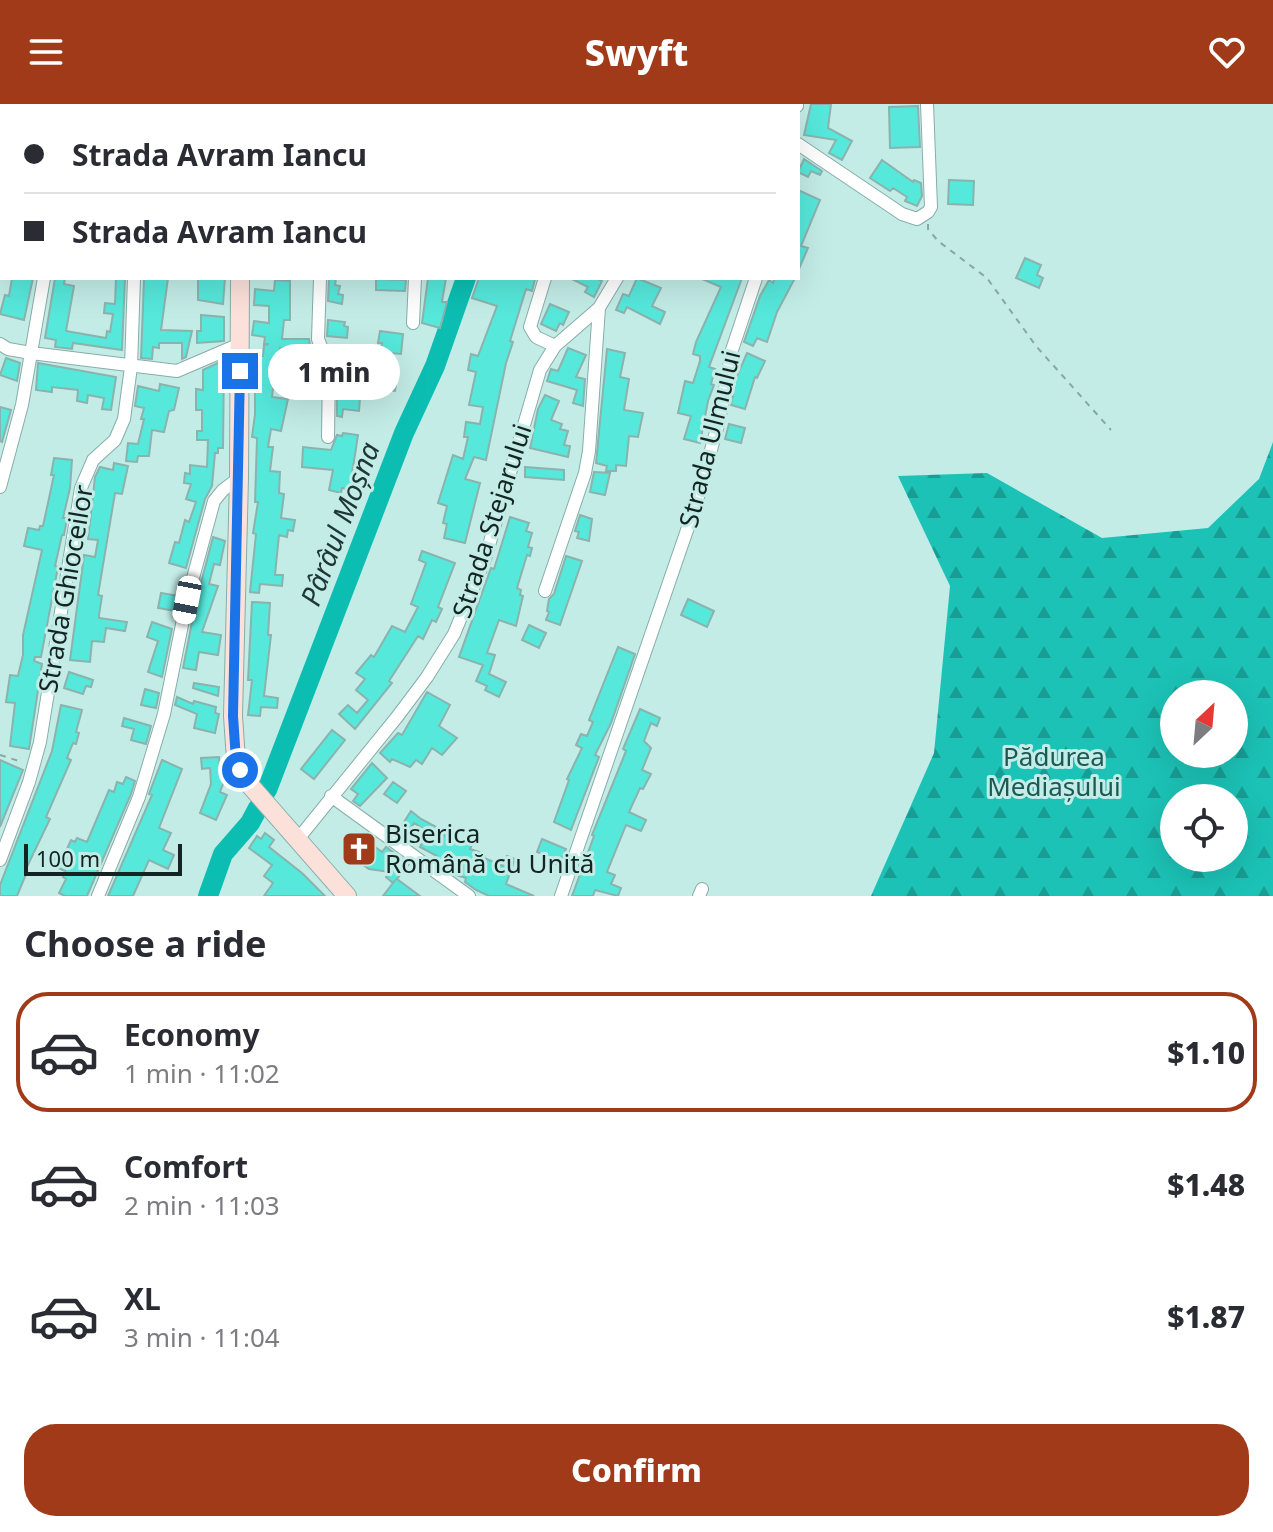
<!DOCTYPE html>
<html lang="en">
<head>
<meta charset="utf-8">
<style>
	:root { --surface:#fff; --page:#f7f7f7; --text:#2b2b33; --muted:#7c7c81; --line:#e1e1e2; --accent:#a13a18 }
	body { margin:0; font-family:"Noto Sans",sans-serif; background:var(--page); color:var(--text); height:100vh; display:flex; flex-direction:column; font-size:30px; white-space:nowrap }
	* { box-sizing:border-box; margin:0 }
	p { font-size:26px; color:var(--muted) }
	.icon { flex:none; width:44px; height:44px; fill:none; stroke:currentColor; stroke-width:2; stroke-linecap:round; stroke-linejoin:round }
	.map { position:relative; height:792px; overflow:hidden }
	.details { display:flex; flex-direction:column; background:var(--surface); flex:1 }
	.details>* { flex:none }
	.guide { position:absolute; left:0px; top:0px; width:800px; height:176px; box-shadow:0 8px 32px #0002; display:grid; align-content:center; height:176px; padding:0 24px; background:var(--surface) }
	.needle { width:52px; rotate:26deg }
	.fabs { position:absolute; left:1160px; top:576px; display:grid; gap:16px }
	.fabs a { display:grid; place-items:center; width:88px; height:88px; border-radius:50%; background:var(--surface); box-shadow:0 8px 32px #0002; font-size:40px }
	.scale { position:absolute; left:24px; bottom:20px; width:158px; box-sizing:border-box; padding-left:8px; border:4px solid #142422; border-top:0; font-size:22px; line-height:28px; white-space:nowrap; color:#142422; -webkit-text-stroke:6px #c3ece7; paint-order:stroke }
	.end { position:absolute; width:36px; height:36px; margin:-18px; border:10px solid #1a73e8; background:#fff; box-shadow:0 0 0 4px #fff }
	.from { border-radius:50% }
	.bubble { position:absolute; height:56px; border-radius:28px; background:var(--surface); box-shadow:0 8px 32px #0002; font-size:26px; font-weight:800; line-height:56px; text-align:center }
	.car { position:absolute; width:24px; height:48px; margin:-24px -12px; border-radius:10px; box-shadow:0 0 6px 2px #0007; background:linear-gradient(#fff 24%,#345 0 40%,#fff 0 76%,#345 0 86%,#fff 0) }
	.guide b { display:flex; align-items:center; gap:28px; height:76px; font-size:30px }
	.guide b+b { border-top:2px solid var(--line) }
	.guide i { width:20px; height:20px; background:var(--text) }
	ul { padding:0; list-style:none }
	li { display:flex; align-items:center; gap:24px; height:120px; margin:0 16px 12px; padding:0 8px; border:4px solid transparent; border-radius:32px }
	li div { flex:1 }
	li b { display:block; font-size:30px }
	li em { font-style:normal; font-weight:800 }
	li.on { border-color:var(--accent) }
	li>.icon { width:72px; height:72px; stroke-width:1.5 }
	h2 { padding:0 24px; font-size:36px; line-height:96px }
	.cta { display:flex; gap:16px; margin-top:auto; padding:16px 24px }
	.cta a { flex:1; height:92px; border-radius:32px; background:var(--accent); color:#fff; font-size:32px; font-weight:800; line-height:92px; text-align:center }
	header { display:flex; justify-content:space-between; align-items:center; height:104px; padding:0 24px; background:var(--accent); color:#fff; font-size:36px; font-weight:800 }
	.map>svg:first-child { display:block }
</style>
</head>
<body>
<header><svg class="icon" aria-label="menu" viewBox="0 0 24 24"><path d="M4 6h16M4 12h16M4 18h16"/></svg>Swyft<svg class="icon" aria-label="heart" viewBox="0 0 24 24"><path d="M12 20l-8-8c-3-5 5-10 8-4 3-6 11-1 8 4z"/></svg></header>
<div class="map">
<svg width="1273" height="792" viewBox="0 0 1273 792">
	<defs>
		<pattern id="forest-firs" width="22" height="20" patternUnits="userSpaceOnUse" patternTransform="scale(2)"><rect width="22" height="20" fill="#1cc2b6"/><path d="M5 1l3.5 6h-7zM16 11l3.5 6h-7z" fill="#189d94"/></pattern>
	</defs>
	<rect width="100%" height="100%" fill="#c3ece7"/>
	<path fill="url(#forest-firs)" fill-rule="evenodd" d="M1273,338v454h-402l63,-143 16,-167 -52,-110 89,-3 115,65 106,-10 51,-49zM1174,590h60v60h-60zM1174,694h60v60h-60z"/>
	<g fill="none" stroke-linecap="round" stroke-linejoin="round">
		<path stroke="#0cbeb2" stroke-width="20" d="M582,0l1,2
			M267,686l137,-357 31,-67 31,-88
			M208,792l15,-42 27,-31 8,-15"/>
	</g>
	<path fill="#56e8db" stroke="#8bb3ae" stroke-width="2" d="M811,0h20l-3,24 24,13 -10,19 -13,-7 7,-13 -32,-5z
		M918,2l2,41 -30,1 -1,-41z
		M804,55l18,12 -2,4 -9,-4 -3,6 -10,-5z
		M882,56l31,22 1,-2 7,3 1,13 -5,10 -12,-5 2,-4 -14,-9 -3,3 -20,-13z
		M949,76l25,1 -1,24 -25,-1z
		M798,86l22,10 -19,46 7,2 -10,23z
		M1025,154l16,7 -4,10 6,3 -4,10 -23,-10z
		M12,174h21l-9,42 -24,-6 5,-19 4,1z
		M55,174h10l-1,6 10,2 -8,45 40,7 1,-7 3,1 3,-18 -9,-1 1,-10 10,1 1,-26h9l-3,72 -49,-7 -1,6 -17,-2 1,-7 -11,-2z
		M155,174h13l-7,52 31,1 -6,26 -4,2v-16h-23v5l-6,-1 -1,12 -11,-1 3,-79z
		M198,174h27l-2,26 -25,-4z
		M329,174h7l-1,7 5,1 -2,8 5,1 -1,9 -14,-3z
		M428,174h18l-4,24h5l-7,26 -18,-5z
		M479,174l56,1 -3,12 -6,-2 -16,52 3,1 -7,21 -20,97 -12,-3 -9,22 15,4 -15,60 -21,-5 3,-14 -4,-1 4,-17 -9,-3 15,-48 10,4 5,-22h-4l2,-15 14,2 3,-17 -14,-2 7,-33 -8,-2 3,-16 7,2 19,-50 -25,-8z
		M570,174h26l6,3 -8,16 -9,-5 3,-5z
		M637,174l24,10 -9,18 13,6 -5,12 -33,-17 -3,6 -8,-3 7,-16 6,2z
		M700,174h42l-33,89 6,2 -4,15 3,1 -6,16 -8,42 -16,-4 7,-23 -13,-3 7,-32 8,2 7,-22v-5l-7,-2 3,-12 25,-55z
		M775,174h20l-18,34 -10,30 -10,-4 -4,8 -9,-4 16,-46 9,-16 4,3z
		M376,175l30,1 -1,11 -29,-1z
		M275,176l15,1v39h-6l-2,19h27l3,18 -14,-1v-7l-18,-1v7h-3l-5,42 16,2 -7,32 -10,-2 -3,18h5l-3,24 10,1 -1,21 5,1 -3,24 14,2 -2,11 -5,-1 -1,7 -8,-2 -4,40h8l-1,11 -22,-2 -1,9 -9,-1 6,-58 -3,-1 5,-31h-3l2,-64 -5,-1 3,-23v-58h8l1,-11 5,-1h-5l1,-7 -13,-2 2,-14 15,2v-17l-15,-1 1,-16 19,2z
		M550,200l19,8 -6,13 -3,-2 -4,8 -15,-7z
		M201,211l23,2v24l-27,2v-12h4z
		M328,216l17,2 -1,4 4,1 -1,11 -20,-2z
		M380,227l23,3 -2,20 -20,-2 1,-9h-4z
		M568,244l18,7 -10,22 9,2 -2,27 -10,-3 4,-13 -30,-9 4,-12 7,2z
		M607,245l18,4 -5,24 9,2 -5,31 19,3 -5,24 -9,-1 -3,30 -10,-1v6h-10l1,-5 -11,-3z
		M747,249l18,8 -8,17 -2,-1 -10,32 -14,-4 5,-27z
		M6,254l14,5 -3,18 -17,-6z
		M224,256l-1,88h-5v5h-3l-3,33 -7,13 -19,69 -17,-5 6,-21 4,1 6,-23 4,2 7,-20 -10,-3 5,-15 -7,-1 1,-10 5,1v-9l17,2 1,-27h-11v-9h5v-21h-6v-21l7,1v-20z
		M38,259l78,14 -5,33 -9,-1 2,-11 -16,-3 -1,8 -10,-2 1,-11 -26,-3v5l-16,-2z
		M337,260l21,2v12l-12,-1 -1,19 15,2 -1,13 -16,-2 -1,8 -5,-1z
		M386,272l11,1 -2,14 -17,-2 1,-11 7,1z
		M160,280l19,4 -5,22 -5,1 -5,21 -12,-2 -3,26h-11l-1,6 -11,-1 2,-18 10,1 6,-25h-3l3,-11 -9,-2 3,-20 21,5z
		M545,291l14,6 -8,19 11,4 -2,5 8,2 -4,14 6,1 -2,11 -38,-9 8,-39z
		M0,303l11,3 -9,32 -2,-1z
		M729,320l16,4 -4,15 -16,-4z
		M343,329l15,2 -6,39 4,1 -4,15 -10,-2 -1,5 -12,-3 4,-20 -31,-3 1,-20 28,3 6,-15 5,1z
		M54,354l18,2 -2,28 -7,30h4l-3,17h-2l-7,31 3,1 -17,90h-6l-1,4 8,3 -13,85 -19,-3 5,-43 -9,-1 4,-27 8,1 5,-21v-20l19,-85 -18,-4 4,-18 11,2 1,-4h3l11,-51h-3z
		M114,359l14,3 -6,28 -7,-1 -17,102 4,1 -3,19v3l28,4 -2,9 -19,-3 -2,14 -12,-1 -2,21 -20,-2 14,-105 11,2 3,-17 -10,-1 7,-62 5,-10 13,3z
		M525,363l39,3v10l-39,-3z
		M594,368l16,1 -5,22 -15,-3z
		M580,411l12,4 -3,22 -12,-3 2,-6 -4,-1z
		M510,413l19,6 -3,8 6,2 -4,14 4,1 -2,8 -3,-1 -10,33 4,2 -1,5 3,1 -7,30 -17,-6 -12,33 8,2 -6,19 17,8 -7,15 -14,-7 2,-4 -11,-5 7,-16 -24,-8 32,-89 3,1z
		M213,433l12,4 -5,24 -6,-1 -5,20 9,2 -16,46 19,3 -3,20 -19,-3 -3,18 -13,-2 13,-66z
		M422,447l33,12 -17,44 4,2 -6,13 -4,-2 -9,19 -5,-3 -29,45 3,2 -37,46 -16,-15 9,-9 9,8 11,-13 -12,-10 9,-11 -9,-6 15,-18 3,2 18,-31 13,6 13,-25 -7,-3 15,-41 -7,-3z
		M566,452l16,5 -22,64 -14,-5 3,-8 -2,-1 2,-12 5,-5z
		M161,489l18,3 -3,15 -18,-3z
		M688,495l26,12 -7,16 -26,-12z
		M252,498l18,1 -2,32h3l-7,61 14,2 -1,10 -16,-1 -1,9 -12,-1 4,-35h-4z
		M152,518l20,7 -10,48 -14,-5 10,-31 -11,-4z
		M529,521l17,8 -7,15 -17,-8z
		M618,543l17,7 -24,69 -16,32 4,2 -28,73 -17,-8 15,-42 -2,-1 15,-31 -6,-3 5,-11 6,2 6,-14 -4,-2z
		M69,568l24,8 -2,7 -5,-1 -3,8 -19,-6z
		M194,579l25,4 -1,9 -25,-8z
		M145,585l14,4 -3,15 -15,-3z
		M427,588l23,13 -11,21 18,12 -15,17 -10,-7 -10,16 -6,-4 -6,7 -18,-8 -2,3 -10,-9 18,-20 4,2z
		M177,593l16,7 1,-3 22,6 -1,6 4,1 -4,19 -21,-5 3,-14 -22,-9z
		M61,601l21,5 -6,22 3,1 -3,11 -3,-1 -6,15 4,2 -25,57 4,2 -25,52 2,1 -10,24h-17v-11l52,-134z
		M640,605l20,9 -3,8 -6,-3 -7,18 7,7 -9,22 9,4 -8,15 -3,-1 -11,24 17,8 -5,11 -15,-6 -19,47 8,3 -4,9 10,4 -3,8 -23,-6 -2,6h-21l22,-60 -2,-1 34,-84 -3,-2z
		M124,614l27,8 -5,18 -15,-4 3,-11 -12,-3z
		M332,626l13,10 -31,39 -13,-10z
		M219,653l2,20 4,2 -5,13 7,3 -11,25 -16,-7 11,-29 -1,-16 -8,1 -1,-11z
		M0,656l23,10 -23,57z
		M162,656l20,9 -23,59 12,5 -8,17 11,5 -6,14 -19,-9 -16,36h-25l44,-101 -3,-1z
		M372,659l15,15 -27,28 -7,-5 5,-7 -7,-5z
		M126,673l9,4 -4,13 -44,102h-22l-6,-3 7,-14 -3,-2 2,-6 -14,-6 4,-8 7,3 9,-20 4,2 2,-4 10,4 22,-52 5,2 3,-10 6,2z
		M393,678l13,9 -9,12 -13,-9z
		M411,707l10,8 23,12 -2,3 21,9 1,-4 9,3 -3,7 15,5 -1,4 19,8 4,-10 8,3 -9,25 28,12h-45l-13,-6 -11,-8 1,-4 -13,-4 -18,-14 2,-4 -17,-9 7,-16 -13,-8 -9,15 -8,-5z
		M265,729l9,7 -5,7 33,26 23,23h-61l9,-13 -9,-7 8,-11 -23,-17 8,-12 4,3z
		M356,729l26,19 4,-5 23,17 -12,15 23,17h-37l13,-17 -3,4 -7,-6 4,-5 -21,-3 -26,-18z
		M542,735l24,10 -7,16 -16,-6 2,-4 -8,-3z"/>
	<g fill="none" stroke-linecap="round" stroke-linejoin="round">
		<defs>
			<path id="street" d="M50,0l1,2
				M136,0v2
				M418,0v2
				M745,0l3,2
				M324,2v-2
				M691,2l1,-2
				M797,2v-2
				M798,40l104,70 15,5 11,-7 3,-5 -4,-103
				M320,174l-2,61 11,28 -1,70
				M545,174l-15,49 6,10 19,9
				M413,219l2,-45
				M0,240l8,5 23,4 146,18 63,-27
				M0,383l22,-82 22,-127
				M545,487l40,-118 4,-22 10,-143
				M331,692l138,100
				M298,735l99,-122 30,-40 27,-43 31,-75 55,-189 15,-24 44,-38 18,-30
				M0,756l29,-78 11,-40 41,-254 12,-28 22,-20 9,-21 7,-52 3,-89
				M98,792l41,-99 25,-83 23,-114 27,-99 9,-11 16,-12
				M561,792l135,-392 23,-83 13,-71 24,-72
				M699,792l3,-7"/>
			<path id="secondary" d="M241,2v-2
				M240,174l-1,200 -6,238 3,44 13,24 98,112"/>
		</defs>
		<use href="#street" stroke="#86aea9" stroke-width="14"/>
		<use href="#secondary" stroke="#86aea9" stroke-width="20"/>
		<path stroke="#87a8a4" stroke-width="2" stroke-dasharray="6 6" stroke-linecap="butt" d="M928,120v5l10,12 49,37 49,68 75,84
			M0,651l22,7"/>
		<use href="#street" stroke="#fff" stroke-width="12"/>
		<use href="#secondary" stroke="#fce1da" stroke-width="18"/>
	</g>
	<g fill="none" stroke-linecap="round" stroke-linejoin="round">
		<path stroke="#1a73e8" stroke-width="10" d="M240,267l-7,345 3,44 4,10"/>
	</g>
	<defs>
		<symbol id="church-square" viewBox="-11 -11 22 22"><rect x="-9" y="-9" width="18" height="18" rx="4" fill="#a13a18" stroke="#c3ece7"/><path d="M-1.2-6h2.4v3.5h3.3v2.4h-3.3V6h-2.4V-.1h-3.3v-2.4h3.3Z" fill="#fff"/></symbol>
	</defs>
	<g fill-rule="evenodd">
		<use href="#church-square" x="339" y="725" width="40" height="40"/>
	</g>
	<g text-anchor="middle" stroke-width="6" stroke-linejoin="round" paint-order="stroke">
		<g font-size="26" fill="#142422" stroke="#c3ece7">
			<text transform="translate(710 335) rotate(-76)" y="9">Strada Ulmului</text>
			<text transform="translate(492 417) rotate(-72)" y="9">Strada Stejarului</text>
			<text transform="translate(66 485) rotate(-80)" y="9">Strada Ghioceilor</text>
		</g>
		<g font-size="26" fill="#1d5954" stroke="#c3ece7">
			<text x="1054" y="662">Pădurea<tspan x="1054" dy="30">Mediașului</tspan></text>
		</g>
		<g font-size="26" fill="#142422" stroke="#c3ece7" text-anchor="start">
			<text x="385" y="739">Biserica<tspan x="385" dy="30">Română cu Unită</tspan></text>
		</g>
		<g font-size="28" font-style="italic" fill="#203835" stroke="#c3ece7">
			<text transform="translate(340 420) rotate(-69)" y="10">Pârâul Moșna</text>
		</g>
	</g>
</svg>
<div class="fabs">
<a><svg class="needle" viewBox="-14 -14 28 28"><path d="M0-13l5 13h-10z" fill="#e53935"/><path d="M0 13l5-13h-10z" fill="#7c7c81"/></svg></a>
<a><svg class="icon" aria-label="locate" viewBox="0 0 24 24"><circle cx="12" cy="12" r="6"/><path d="M12 2v4M12 18v4M2 12h4M18 12h4"/></svg></a>
</div>
<div class="scale">100 m</div>
<i class="end from" style="left:240px;top:666px"></i>
<i class="end" style="left:240px;top:267px"></i>
<div class="bubble" style="left:268px;top:240px;width:132px">1 min</div>
<i class="car" style="left:187px;top:496px;rotate:191deg"></i>
<div class="guide">
<b><i class="from"></i>Strada Avram Iancu</b>
<b><i></i>Strada Avram Iancu</b>
</div>
</div>
<section class="details">
<h2>Choose a ride</h2>
<ul>
<li class="on"><svg class="icon" aria-label="car" viewBox="0 0 24 24"><path d="M5 17H2v-5l4-1 3-4h7l3 4 3 1v5h-3M9 17h6M6 11h13"/><circle cx="7" cy="17" r="2"/><circle cx="17" cy="17" r="2"/></svg><div><b>Economy</b><p>1 min · 11:02</p></div><em>$1.10</em></li>
<li><svg class="icon" aria-label="car" viewBox="0 0 24 24"><path d="M5 17H2v-5l4-1 3-4h7l3 4 3 1v5h-3M9 17h6M6 11h13"/><circle cx="7" cy="17" r="2"/><circle cx="17" cy="17" r="2"/></svg><div><b>Comfort</b><p>2 min · 11:03</p></div><em>$1.48</em></li>
<li><svg class="icon" aria-label="car" viewBox="0 0 24 24"><path d="M5 17H2v-5l4-1 3-4h7l3 4 3 1v5h-3M9 17h6M6 11h13"/><circle cx="7" cy="17" r="2"/><circle cx="17" cy="17" r="2"/></svg><div><b>XL</b><p>3 min · 11:04</p></div><em>$1.87</em></li>
</ul>
<div class="cta"><a>Confirm</a></div>
</section>
</body>
</html>
